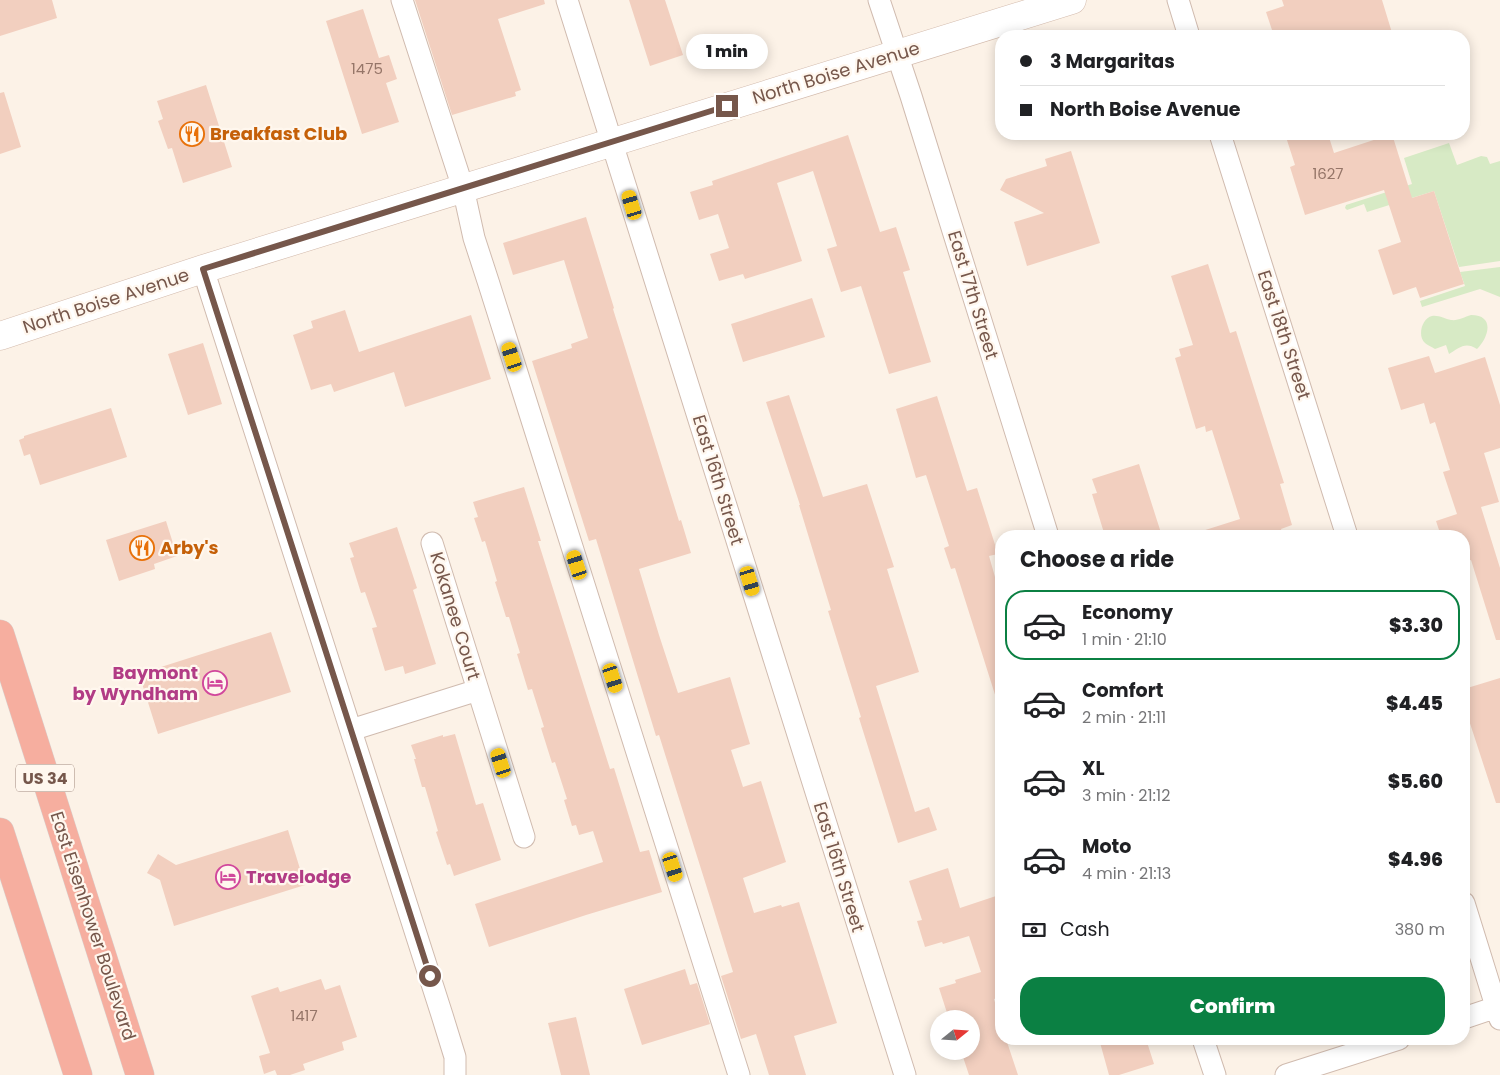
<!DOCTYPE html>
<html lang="en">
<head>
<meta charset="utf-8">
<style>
	:root { --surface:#fff; --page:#f2f2f2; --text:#202124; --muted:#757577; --line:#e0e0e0; --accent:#0b8043 }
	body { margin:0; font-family:Poppins,sans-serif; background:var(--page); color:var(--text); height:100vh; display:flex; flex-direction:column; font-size:19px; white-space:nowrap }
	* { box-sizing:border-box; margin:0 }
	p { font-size:16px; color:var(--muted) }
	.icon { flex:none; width:28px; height:28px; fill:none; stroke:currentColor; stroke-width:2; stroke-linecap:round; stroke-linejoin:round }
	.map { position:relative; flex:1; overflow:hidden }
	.panel { position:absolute; left:995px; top:530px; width:475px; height:515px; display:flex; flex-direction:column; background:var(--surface); border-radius:20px; box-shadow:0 2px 12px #0003 }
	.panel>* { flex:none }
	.guide { position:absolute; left:995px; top:30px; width:475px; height:110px; border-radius:20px; box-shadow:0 2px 12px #0003; display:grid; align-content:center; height:110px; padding:0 25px; background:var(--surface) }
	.needle { width:32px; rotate:72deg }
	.controls { position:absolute; left:930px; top:1010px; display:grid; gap:10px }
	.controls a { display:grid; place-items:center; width:50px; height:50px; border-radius:50%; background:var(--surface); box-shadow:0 2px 12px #0003; font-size:25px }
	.end { position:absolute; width:22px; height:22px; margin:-11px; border:6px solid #76574b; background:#fff; box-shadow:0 0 0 2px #fff }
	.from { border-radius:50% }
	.bubble { position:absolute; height:35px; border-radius:18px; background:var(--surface); box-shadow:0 2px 12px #0003; font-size:16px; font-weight:800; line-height:35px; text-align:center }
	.car { position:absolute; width:15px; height:30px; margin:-15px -8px; border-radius:6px; box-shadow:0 0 4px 1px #0007; background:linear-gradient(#f5c518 24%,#345 0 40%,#f5c518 0 76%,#345 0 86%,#f5c518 0) }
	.guide b { display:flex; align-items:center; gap:18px; height:48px; font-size:19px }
	.guide b+b { border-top:1px solid var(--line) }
	.guide i { width:12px; height:12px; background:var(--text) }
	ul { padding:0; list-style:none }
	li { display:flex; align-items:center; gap:15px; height:70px; margin:0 10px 8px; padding:0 15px; border:2px solid transparent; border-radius:20px }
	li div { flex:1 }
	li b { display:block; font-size:19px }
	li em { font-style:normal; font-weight:800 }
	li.on { border-color:var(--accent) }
	li>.icon { width:45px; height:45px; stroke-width:1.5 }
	h2 { padding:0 25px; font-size:22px; line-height:60px }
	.pay { display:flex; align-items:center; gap:12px; height:55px; padding:0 25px; font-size:19px }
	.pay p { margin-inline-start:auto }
	.action { display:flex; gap:10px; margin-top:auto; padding:10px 25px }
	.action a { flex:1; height:58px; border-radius:20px; background:var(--accent); color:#fff; font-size:20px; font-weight:800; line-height:58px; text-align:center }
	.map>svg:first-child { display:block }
</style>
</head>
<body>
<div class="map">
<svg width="1500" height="1075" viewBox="0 0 1500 1075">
	<rect width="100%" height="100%" fill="#fcf2e7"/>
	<path fill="#d7eac5" d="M1449,143l8,22 24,-9 6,1 3,7 10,-3v100l-41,6 -25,-76 -67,21 -3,-8 -17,6 -2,-2 1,-3 66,-21 -8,-26z
		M1500,267v30l-20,-8 -58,18 -2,-6 45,-15 -5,-14z
		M1471,315c24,0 18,22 6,34 -12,-8 -18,-1 -28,5l-3,-9 -11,4c-3,-2 -8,-4 -10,-6 -8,-7 -3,-25 7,-27 7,-1 13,3 19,4 7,1 13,-3 20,-5z"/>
	<path fill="#f2cfbf" d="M0,0h52l5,18 -57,18z
		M415,0h129l1,4 -47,15 23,71 -6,2 1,4 -64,19z
		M629,0h36l18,55 -33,11z
		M1282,0h100l11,36h-119l-8,-24 18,-6z
		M363,9l16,49 10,-3 8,24 -11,4 13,39 -37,12 -36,-113z
		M206,85l26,82 -49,16 -11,-35 -4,1 -10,-28 5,-2 -6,-18z
		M4,92l17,55 -21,7v-61z
		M1285,134h43l6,19 58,-19 20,64 22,-7 30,93 -44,14 -4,-11 -23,8 -15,-45 23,-8 -17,-52 -79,25 -15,-48 5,-2z
		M848,135l32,97 16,-5 14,43 -7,2 28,90 -42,12 -28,-88 -20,6 -14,-43 10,-3 -24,-75 -36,12 25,78 -57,18 -2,-5 -24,7 -9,-27 19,-6 -11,-34 -19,6 -9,-28 23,-7 -1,-4z
		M1071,151l29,92 -73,23 -13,-44 30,-9 -44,-23 6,-11 41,-13 -2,-7z
		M586,217l28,91 -1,1 66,212 2,-1 10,33 -52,16 20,66 19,58 52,-16 20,67 -19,6 12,37 18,-6 25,81 -43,16 11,35 27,-8 1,2 17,-5 38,121 -43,13 12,39h-37l-13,-41 -15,5 -20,-63 12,-4 -21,-68 -53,-169 -3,1 -60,-197 -7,2 -57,-180 40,-13 -1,-4 17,-6 -24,-78 -51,15 -10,-32z
		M1208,264l22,69 6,-2 48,152 -4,1 12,41 -11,4 2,7h-83l-1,-4 41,-13 -28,-89 -6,2 -1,-6 -9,3 -21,-71 6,-2 -2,-7 14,-4 -22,-69z
		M812,298l13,39 -82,25 -12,-38z
		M345,310l14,42 112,-37 20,64 -86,28 -11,-35 -60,20 -3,-8 -20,6 -18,-55 20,-7 -2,-7z
		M203,343l19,61 -34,11 -20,-61z
		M1429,356l6,17 50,-16 15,48v43l-16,5 15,49 -18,5 19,61v72h-4l-25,-80 -7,2v-26h-23l-5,-15 21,-7 -14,-42 7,-2 -15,-48 -5,2 -6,-21 -23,7 -13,-42z
		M789,395l34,102 44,-13 27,83 -7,2 32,103 -43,14 39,126 14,-5 8,23 -39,13 -39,-125 2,-1 -33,-106 3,-1 -32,-105h1l-34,-103z
		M937,396l30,95 10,-3 21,66 -9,2 12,42v102l-4,1 -42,-133 -4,1 -7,-21 5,-2 -23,-71 -10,3 -20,-69z
		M111,408l16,49 -87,28 -10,-31 -6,2 -5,-16 5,-2v-2z
		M1139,464l23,72h-57l-13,-42 5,-1 -5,-14z
		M524,487l17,54h-3l72,228 4,-1 26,84 9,-2 13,42 -76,23 -97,32 -14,-43 128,-42 -10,-31 -14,4 -3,-10 -4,1 -8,-26 3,-1 -12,-37 -3,1 -11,-35 3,-1 -12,-38 -4,1 -11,-36 3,-1 -11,-36h-3l-11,-35 2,-1 -12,-40 -3,1 -8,-24 4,-1 -5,-15z
		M166,521l11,35 -23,8 1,5 -36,12 -13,-41z
		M397,527l20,61 -4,2 23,74 -31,10 -2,-8 -18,5 -13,-43 5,-1 -12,-35 -4,1 -11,-35 4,-1 -5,-14z
		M271,632l20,60 -133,42 -19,-60z
		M1500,678v125h-4l-32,-98v-16z
		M455,734l21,71 7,-2 18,57 -47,16 -4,-12 -3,1 -11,-33 2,-1 -13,-44h-3l-8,-28h2l-5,-14 32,-10v2z
		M288,830l17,55 -131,41 -14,-46 -13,-7 11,-19 18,11z
		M948,868l12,40 36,-12 5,18v83l-7,2 7,24v16h5l12,36h-49l-8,-24h10v-32h-22l-10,-31 17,-5 -1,-3 26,-8 -12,-36 -26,8 -1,-2 -17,5 -8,-26 5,-1 -13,-39z
		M685,969l5,16 7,-2 13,41 -68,21 -18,-56z
		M321,979l4,11 15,-5 17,52 -15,5 2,8 -41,14 2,6 -15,5h-13l-2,-5 -11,4 -5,-18 11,-3 -19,-57 27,-9 2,5z
		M576,1017l14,58h-29l-13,-52z
		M1099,1039h47l8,25 -35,11h-10z"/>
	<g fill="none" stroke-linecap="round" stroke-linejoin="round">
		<defs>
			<path id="street" d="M402,0l61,188 11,50 14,43 251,794
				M567,0l338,1075
				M879,0l32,96 137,440
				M1178,0l11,36
				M1220,134l127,402
				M203,269l239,746 13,42v18
				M432,543l92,294
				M351,730l127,-40
				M1464,903l36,116
				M1464,1018l36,-12
				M1203,1039l12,36
				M1286,1075l113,-36"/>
			<path id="secondary" d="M0,336l203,-67 869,-269"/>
			<path id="highway" d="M0,634l140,441
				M0,832l78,243"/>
		</defs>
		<use href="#street" stroke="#d0bbaf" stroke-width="23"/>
		<use href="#secondary" stroke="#d3bbad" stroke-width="29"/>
		<use href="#highway" stroke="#d9d0cd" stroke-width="29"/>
		<use href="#street" stroke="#fff" stroke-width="21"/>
		<use href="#secondary" stroke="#fff" stroke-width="28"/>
		<use href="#highway" stroke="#f6ae9f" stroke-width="28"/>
	</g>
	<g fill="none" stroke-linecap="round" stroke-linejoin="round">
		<path stroke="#76574b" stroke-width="6" d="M430,976l-227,-707 524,-163"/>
	</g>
	<defs>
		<symbol id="restaurant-ring" viewBox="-11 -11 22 22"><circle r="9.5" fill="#fff7ee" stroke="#e8710a" stroke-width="1.5"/><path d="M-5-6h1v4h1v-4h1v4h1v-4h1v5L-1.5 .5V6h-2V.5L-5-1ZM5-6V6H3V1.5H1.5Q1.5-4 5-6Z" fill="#e8710a"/></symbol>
		<symbol id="hotel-ring" viewBox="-11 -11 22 22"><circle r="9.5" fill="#fff7ee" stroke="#d1479c" stroke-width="1.5"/><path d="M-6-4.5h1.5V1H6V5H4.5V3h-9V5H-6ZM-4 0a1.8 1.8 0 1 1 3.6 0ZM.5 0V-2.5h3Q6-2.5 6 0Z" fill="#d1479c"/></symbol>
	</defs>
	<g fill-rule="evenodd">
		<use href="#restaurant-ring" x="178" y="120" width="28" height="28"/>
		<use href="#restaurant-ring" x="128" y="534" width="28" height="28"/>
		<use href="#hotel-ring" x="201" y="669" width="28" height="28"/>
		<use href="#hotel-ring" x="214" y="863" width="28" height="28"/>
	</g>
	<g text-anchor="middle" stroke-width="4.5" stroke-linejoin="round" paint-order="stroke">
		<g font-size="15" fill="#957568">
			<text x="367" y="74">1475</text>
			<text x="1328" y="179">1627</text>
			<text x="304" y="1021">1417</text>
		</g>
		<rect fill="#fff7ee" stroke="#9f877c" stroke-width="1" x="16" y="764.5" width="58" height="27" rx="4"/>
		<g font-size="16" font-weight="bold" fill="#76574b">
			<text x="45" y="784">US 34</text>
		</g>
		<g font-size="18" fill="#76574b" stroke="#fff7ee">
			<text transform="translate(836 73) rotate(-17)" y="6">North Boise Avenue</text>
			<text transform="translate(973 295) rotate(73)" y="6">East 17th Street</text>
			<text transform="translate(106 301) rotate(-18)" y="6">North Boise Avenue</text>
			<text transform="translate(1284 335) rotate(72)" y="6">East 18th Street</text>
			<text transform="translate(718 480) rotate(73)" y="6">East 16th Street</text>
			<text transform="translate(455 616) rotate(73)" y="6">Kokanee Court</text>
			<text transform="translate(839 867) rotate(73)" y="6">East 16th Street</text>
			<text transform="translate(93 926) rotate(72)" y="6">East Eisenhower Boulevard</text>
		</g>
		<g font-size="18" font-weight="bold" fill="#c56008" stroke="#fff7ee" text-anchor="start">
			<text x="210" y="140">Breakfast Club</text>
			<text x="160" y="554">Arby's</text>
		</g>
		<g font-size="18" font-weight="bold" fill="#b23c85" stroke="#fff7ee" text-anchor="end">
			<text x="198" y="679">Baymont<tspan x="198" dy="21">by Wyndham</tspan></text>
			<text x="246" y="883" text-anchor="start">Travelodge</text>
		</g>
	</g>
</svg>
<div class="controls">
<a><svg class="needle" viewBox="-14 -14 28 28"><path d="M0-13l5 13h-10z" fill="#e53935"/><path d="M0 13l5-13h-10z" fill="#757577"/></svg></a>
</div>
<i class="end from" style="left:430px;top:976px"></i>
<i class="end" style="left:727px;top:106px"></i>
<div class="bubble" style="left:686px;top:34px;width:82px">1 min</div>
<i class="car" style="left:632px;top:205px;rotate:343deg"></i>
<i class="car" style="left:512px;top:357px;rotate:342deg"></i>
<i class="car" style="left:577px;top:565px;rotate:342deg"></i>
<i class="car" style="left:750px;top:581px;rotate:163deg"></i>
<i class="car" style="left:613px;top:678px;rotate:162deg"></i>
<i class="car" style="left:501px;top:763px;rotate:342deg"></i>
<i class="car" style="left:673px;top:867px;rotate:162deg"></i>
<div class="guide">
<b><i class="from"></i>3 Margaritas</b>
<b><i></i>North Boise Avenue</b>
</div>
<section class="panel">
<h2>Choose a ride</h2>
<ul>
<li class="on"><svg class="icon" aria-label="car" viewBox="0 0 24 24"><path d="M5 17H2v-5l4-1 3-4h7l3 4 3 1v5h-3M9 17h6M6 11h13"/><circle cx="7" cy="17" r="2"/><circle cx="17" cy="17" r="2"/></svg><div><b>Economy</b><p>1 min · 21:10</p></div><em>$3.30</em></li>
<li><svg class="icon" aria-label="car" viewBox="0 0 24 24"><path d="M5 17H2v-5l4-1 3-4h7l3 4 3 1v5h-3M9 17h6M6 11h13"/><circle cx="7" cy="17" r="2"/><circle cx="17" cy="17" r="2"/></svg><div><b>Comfort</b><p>2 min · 21:11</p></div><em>$4.45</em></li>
<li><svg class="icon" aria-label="car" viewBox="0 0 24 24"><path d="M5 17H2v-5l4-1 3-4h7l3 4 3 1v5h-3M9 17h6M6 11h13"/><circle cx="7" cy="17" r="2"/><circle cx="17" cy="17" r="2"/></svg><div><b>XL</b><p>3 min · 21:12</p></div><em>$5.60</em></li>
<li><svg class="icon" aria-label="car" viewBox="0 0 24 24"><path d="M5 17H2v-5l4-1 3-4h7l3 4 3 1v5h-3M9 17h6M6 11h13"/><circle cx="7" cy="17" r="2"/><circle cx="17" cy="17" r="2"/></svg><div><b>Moto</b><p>4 min · 21:13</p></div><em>$4.96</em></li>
</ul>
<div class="pay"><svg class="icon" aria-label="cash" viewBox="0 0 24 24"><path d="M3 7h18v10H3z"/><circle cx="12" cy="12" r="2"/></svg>Cash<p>380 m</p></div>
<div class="action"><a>Confirm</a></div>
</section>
</div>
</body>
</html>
